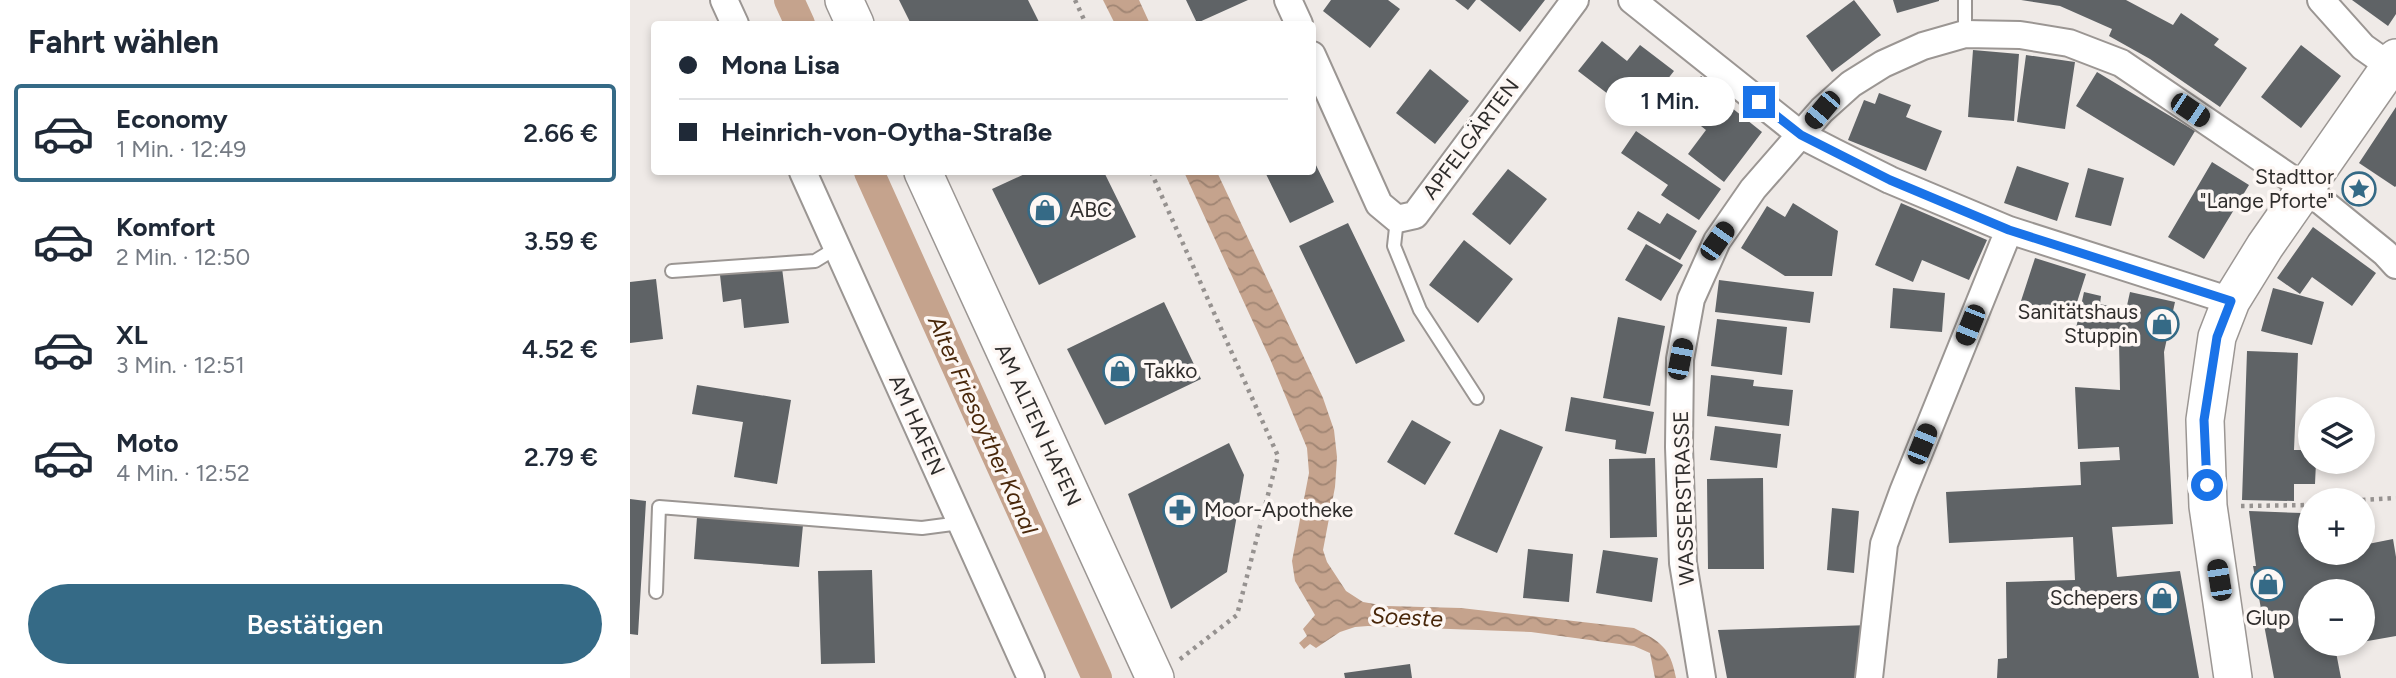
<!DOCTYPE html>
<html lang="de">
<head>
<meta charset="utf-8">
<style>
	:root { --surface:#fff; --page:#f2f2f3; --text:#1f2937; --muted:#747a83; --line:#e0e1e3; --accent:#356a86 }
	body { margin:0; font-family:Figtree,sans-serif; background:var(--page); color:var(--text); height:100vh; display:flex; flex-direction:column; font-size:26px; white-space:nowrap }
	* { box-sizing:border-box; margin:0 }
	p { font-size:23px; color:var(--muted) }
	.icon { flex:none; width:38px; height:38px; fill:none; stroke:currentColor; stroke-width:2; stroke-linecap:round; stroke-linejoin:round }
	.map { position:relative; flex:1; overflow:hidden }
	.panel { display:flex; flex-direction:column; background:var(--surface); width:630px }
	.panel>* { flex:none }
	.top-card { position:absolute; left:21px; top:21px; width:665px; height:154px; border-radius:7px; box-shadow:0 4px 10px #0003; display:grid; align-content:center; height:154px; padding:0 28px; background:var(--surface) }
	.controls { position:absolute; left:1668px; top:397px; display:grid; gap:14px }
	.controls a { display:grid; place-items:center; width:77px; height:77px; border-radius:50%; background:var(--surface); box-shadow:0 4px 10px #0003; font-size:35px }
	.end { position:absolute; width:32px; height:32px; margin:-16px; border:9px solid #1a73e8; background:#fff; box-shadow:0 0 0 4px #fff }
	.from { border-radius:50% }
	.bubble { position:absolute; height:49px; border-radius:24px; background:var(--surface); box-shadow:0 4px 10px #0003; font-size:23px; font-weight:600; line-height:49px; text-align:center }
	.car { position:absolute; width:21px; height:42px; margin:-21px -10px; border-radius:9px; box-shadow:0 0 5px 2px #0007; background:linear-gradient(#222 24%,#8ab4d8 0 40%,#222 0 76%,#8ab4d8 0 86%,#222 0) }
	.top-card b { display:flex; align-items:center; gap:24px; height:66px; font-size:26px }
	.top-card b+b { border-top:2px solid var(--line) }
	.top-card i { width:18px; height:18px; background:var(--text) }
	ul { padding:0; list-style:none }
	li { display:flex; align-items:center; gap:21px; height:98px; margin:0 14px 10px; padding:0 14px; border:4px solid transparent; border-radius:7px }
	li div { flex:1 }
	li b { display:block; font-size:26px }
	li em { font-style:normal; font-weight:600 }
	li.current { border-color:var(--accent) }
	li>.icon { width:63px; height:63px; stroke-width:1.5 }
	h2 { padding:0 28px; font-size:32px; line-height:84px }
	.button { display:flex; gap:14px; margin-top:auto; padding:14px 28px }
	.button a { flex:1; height:80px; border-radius:42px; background:var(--accent); color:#fff; font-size:28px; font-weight:600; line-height:80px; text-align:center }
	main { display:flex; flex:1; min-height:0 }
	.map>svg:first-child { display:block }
</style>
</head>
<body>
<main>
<section class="panel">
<h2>Fahrt wählen</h2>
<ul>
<li class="current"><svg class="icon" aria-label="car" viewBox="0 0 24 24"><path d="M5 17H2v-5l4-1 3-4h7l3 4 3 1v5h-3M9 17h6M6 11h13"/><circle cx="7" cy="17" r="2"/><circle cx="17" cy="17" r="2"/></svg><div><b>Economy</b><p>1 Min. · 12:49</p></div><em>2.66 €</em></li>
<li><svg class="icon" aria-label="car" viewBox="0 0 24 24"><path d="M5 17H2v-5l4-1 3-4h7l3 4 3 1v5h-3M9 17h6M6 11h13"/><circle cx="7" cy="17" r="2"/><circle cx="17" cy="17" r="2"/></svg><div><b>Komfort</b><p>2 Min. · 12:50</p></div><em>3.59 €</em></li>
<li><svg class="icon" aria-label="car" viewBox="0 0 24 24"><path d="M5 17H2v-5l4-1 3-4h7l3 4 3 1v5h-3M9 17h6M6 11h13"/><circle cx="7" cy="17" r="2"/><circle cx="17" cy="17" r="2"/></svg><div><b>XL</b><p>3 Min. · 12:51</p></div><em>4.52 €</em></li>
<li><svg class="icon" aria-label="car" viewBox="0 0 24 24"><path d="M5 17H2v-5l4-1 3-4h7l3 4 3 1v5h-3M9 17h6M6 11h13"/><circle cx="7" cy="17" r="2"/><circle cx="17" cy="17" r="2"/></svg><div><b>Moto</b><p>4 Min. · 12:52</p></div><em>2.79 €</em></li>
</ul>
<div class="button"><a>Bestätigen</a></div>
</section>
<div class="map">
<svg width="1766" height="678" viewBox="0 0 1766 678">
	<defs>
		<pattern id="water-waves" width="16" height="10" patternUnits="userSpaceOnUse" patternTransform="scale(1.75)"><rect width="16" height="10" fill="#c5a38d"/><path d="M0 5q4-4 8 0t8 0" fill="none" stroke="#a08573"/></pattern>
	</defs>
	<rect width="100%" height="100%" fill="#efeae7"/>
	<path fill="url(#water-waves)" d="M473,0h36l11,24h-35z
		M554,172h33l106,226 11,32 3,27 -2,30 -12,63 4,12 19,29 17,11 23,4 75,2 173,20c27,14 36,19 42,50h-21l-5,-25 -16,-7 -103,-14 -163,-6 -13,1 -15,5 -24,16 -6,-4 -6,5 -5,-6 8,-7 -4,-7 12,-14 -20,-34 -3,-20 17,-88 -2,-25 -37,-89z"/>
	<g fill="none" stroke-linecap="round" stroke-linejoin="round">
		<path stroke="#c5a38d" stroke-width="30" d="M159,0l11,24
			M239,172l228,506"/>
	</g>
	<path fill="#5f6366" d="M269,0h129l12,24h-129z
		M556,0h62l-51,23z
		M701,0h57l12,9 -30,39 -47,-37z
		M825,0h21l-8,10z
		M850,0h65l-25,32z
		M1224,0l27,35 -49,37 -26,-36z
		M1263,0h46v1l-42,12z
		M1391,0h105l47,25 8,-12 38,26 -5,6 33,23 -27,39 -70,-48 -41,-23 3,-7 -52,-23z
		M1722,0h44v14l-8,12z
		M972,41l25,20 13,-16 34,26 -36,46 -60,-46z
		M1671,45l40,31 -40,52 -40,-31z
		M1343,50l46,4 -5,67 -46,-4z
		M1396,55l49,7 -10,67 -48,-7z
		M800,69l39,32 -34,43 -39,-31z
		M1467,72l98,59 -21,35 -98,-60z
		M1071,76l30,24 -4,4 35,28 -38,50 -36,-28 18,-24 -29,-23z
		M1249,93l32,12 -5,12 36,14 -16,40 -78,-31 16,-40 11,4z
		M1766,107v79l-1,1 -36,-24z
		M1006,131l85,58 -22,31 -38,-25 7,-10 -47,-32z
		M682,157l22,45 -44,21 -25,-51h47z
		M1582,162l37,23 -45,74 -36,-22z
		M1387,166l52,17 -12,38 -53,-18z
		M1458,168l36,10 -13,48 -36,-9z
		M878,169l39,30 -37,46 -38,-31z
		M399,172h75l32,65 -97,48 -47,-96z
		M1163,203l45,28 -6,45h-47l-44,-28 26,-42 18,11z
		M1271,203l86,37 -18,40 -47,-20 -9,22 -38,-17z
		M1008,211l22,13 7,-11 30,18 -17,29 -53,-31z
		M718,223l57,118 -49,23 -57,-118z
		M1683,227l63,46 -24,33 -40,-29 -12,17 -23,-16z
		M834,240l49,39 -35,44 -49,-38z
		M1016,244l37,21 -22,36 -36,-21z
		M1405,258l51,16 -15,47 -51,-17z
		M152,268l7,55 -45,5 -3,-29 -18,3 -3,-27z
		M26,279l7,60 -33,4v-61z
		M1089,280l95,12 -4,31 -95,-11z
		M1263,288l52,5 -3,39 -52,-4z
		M1643,288l51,14 -12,43 -51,-14z
		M1454,292l17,4 -1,8 26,6 4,-18 45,10 -11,50 9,172 -61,3 5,50 63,-6 19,107h-202l1,-19 9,-1 -1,-76 69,-2 -2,-43 -124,6 -3,-51 135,-7 -1,-23 40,-2 -1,-13 -41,2 -3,-62 45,3 -1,-48 -44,-9z
		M534,302l37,77 -96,46 -38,-76z
		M988,317l47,9 -15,80 -47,-8z
		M1087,319l70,8 -5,48 -71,-9z
		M1617,351l51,2 -4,97h16v12h6l-1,22h-21v17l-52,-1z
		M1081,375l43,5 -1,6 40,4 -4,36 -82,-10z
		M67,385l94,15 -14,84 -43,-7 9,-55 -51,-8z
		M941,397l83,15 -8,42 -31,-5 1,-9 -51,-9z
		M782,420l39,22 -26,43 -38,-23z
		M1085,426l66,8 -4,34 -67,-8z
		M870,429l43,18 -46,106 -43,-19z
		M599,443l15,32 -17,97 -56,37 -43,-115z
		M1025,458l2,79 -47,1 -1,-79z
		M1133,478l1,91h-56l-1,-90z
		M0,499l16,2 -8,134 -8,-1z
		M1202,508l27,3 -5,62 -27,-3z
		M1619,511l53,2 1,10h7v30h52v-34h5l1,25 25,-5 3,18v79l-34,6v-50h-52v52h35l-10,3 6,31h-67l-21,-112h3z
		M67,517l106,8 -4,42 -105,-8z
		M898,549l45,5 -4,48 -46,-4z
		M973,550l55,8 -6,44 -56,-9z
		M242,570l3,93 -54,1 -3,-93z
		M1240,625l-6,53h-137l-9,-48z
		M780,664l2,14h-67l-1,-5z"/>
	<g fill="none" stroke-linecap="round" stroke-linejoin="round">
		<defs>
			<path id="lane" d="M1335,34v-34
				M767,219l-3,27 26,64 57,88
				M42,271l143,-10 23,-14
				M26,592l3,-85 263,21 38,-5"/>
			<path id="street" d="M94,0l11,24
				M658,0l11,24
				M1002,0l169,135 33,17 56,28 119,50 222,71
				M1691,0l42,47 27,19
				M682,55l67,149 18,15 18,-4 160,-215
				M173,172l228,506
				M1072,678l-19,-115 -4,-116 1,-88 11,-60 26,-58 36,-52 69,-79 29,-26 32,-20 40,-18 42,-12 55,1 49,8 52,20 184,125 80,65 11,12
				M1239,678l15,-134 19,-52 106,-262"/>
			<path id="secondary" d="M214,0l11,24
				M293,172l232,506
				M1603,678l-25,-172 -3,-86 12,-83 14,-36 34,-55 131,-188"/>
		</defs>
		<use href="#lane" stroke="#9b9693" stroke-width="16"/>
		<use href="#street" stroke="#9b9693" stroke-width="30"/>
		<use href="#secondary" stroke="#9b9693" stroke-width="40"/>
		<path stroke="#969290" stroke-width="4.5" stroke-dasharray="3.5 5" stroke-linecap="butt" d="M445,0l11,24
			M521,172l127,284 -41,159 -58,45
			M1732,500l34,-2
			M1611,506l69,-1"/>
		<use href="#lane" stroke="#fff" stroke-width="12"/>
		<use href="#street" stroke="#fff" stroke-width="26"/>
		<use href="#secondary" stroke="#fff" stroke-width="37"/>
	</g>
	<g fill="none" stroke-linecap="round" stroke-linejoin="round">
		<path stroke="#1a73e8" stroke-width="9" d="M1129,102l42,33 89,45 119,50 222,71 -14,36 -13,83 3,65"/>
	</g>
	<defs>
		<symbol id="sight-ring" viewBox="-11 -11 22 22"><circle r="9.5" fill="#fdf7f4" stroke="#356a86" stroke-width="1.5"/><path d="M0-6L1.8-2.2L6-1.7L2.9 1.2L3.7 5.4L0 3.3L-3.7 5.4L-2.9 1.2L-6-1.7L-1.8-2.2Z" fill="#356a86"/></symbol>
		<symbol id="shop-ring" viewBox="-11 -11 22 22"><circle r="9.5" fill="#fdf7f4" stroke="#356a86" stroke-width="1.5"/><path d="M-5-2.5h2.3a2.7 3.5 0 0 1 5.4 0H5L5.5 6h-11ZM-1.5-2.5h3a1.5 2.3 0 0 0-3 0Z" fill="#356a86"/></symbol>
		<symbol id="pharmacy-ring" viewBox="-11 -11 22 22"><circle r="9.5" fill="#fdf7f4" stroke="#356a86" stroke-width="1.5"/><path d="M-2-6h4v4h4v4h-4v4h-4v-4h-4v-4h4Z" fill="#356a86"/></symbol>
	</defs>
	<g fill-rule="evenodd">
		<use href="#sight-ring" x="1710" y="170" width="38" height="38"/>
		<use href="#shop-ring" x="396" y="191" width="38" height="38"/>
		<use href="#shop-ring" x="1513" y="305" width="38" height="38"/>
		<use href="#shop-ring" x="471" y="352" width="38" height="38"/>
		<use href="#pharmacy-ring" x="531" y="491" width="38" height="38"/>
		<use href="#shop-ring" x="1619" y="565" width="38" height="38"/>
		<use href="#shop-ring" x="1513" y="579" width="38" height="38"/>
	</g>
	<g text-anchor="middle" stroke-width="7" stroke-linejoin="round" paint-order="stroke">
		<g font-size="21" fill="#2f2d2c" stroke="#fdf7f4">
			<text transform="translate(841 139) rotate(-53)" y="7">APFELGÄRTEN</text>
			<text transform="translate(287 425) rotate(66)" y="7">AM HAFEN</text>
			<text transform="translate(408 425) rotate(65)" y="7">AM ALTEN HAFEN</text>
			<text transform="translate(1054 498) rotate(-92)" y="7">WASSERSTRASSE</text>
		</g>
		<g font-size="21" fill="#2f2d2c" stroke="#fdf7f4" text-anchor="end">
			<text x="1704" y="184">Stadttor<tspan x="1704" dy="24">"Lange Pforte"</tspan></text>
			<text x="440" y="217" text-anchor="start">ABC</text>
			<text x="1508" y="319">Sanitätshaus<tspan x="1508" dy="24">Stuppin</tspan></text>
			<text x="514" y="378" text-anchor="start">Takko</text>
			<text x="574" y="517" text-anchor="start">Moor-Apotheke</text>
			<text x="1508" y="605">Schepers</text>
			<text x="1638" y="625" text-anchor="middle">Glup</text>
		</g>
		<g font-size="23" font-style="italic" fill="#49270a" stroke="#fdf7f4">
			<text transform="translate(353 425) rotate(66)" y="8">Alter Friesoyther Kanal</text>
			<text transform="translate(777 617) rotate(3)" y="8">Soeste</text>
		</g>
	</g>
</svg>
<div class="controls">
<a><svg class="icon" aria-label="layers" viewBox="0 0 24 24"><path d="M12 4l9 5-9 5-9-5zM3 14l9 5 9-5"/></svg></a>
<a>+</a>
<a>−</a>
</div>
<i class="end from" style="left:1577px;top:485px"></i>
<i class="end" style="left:1129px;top:102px"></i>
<div class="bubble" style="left:975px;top:77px;width:130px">1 Min.</div>
<i class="car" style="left:1192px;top:110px;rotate:220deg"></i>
<i class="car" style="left:1560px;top:110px;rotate:124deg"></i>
<i class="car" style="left:1087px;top:241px;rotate:35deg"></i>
<i class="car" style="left:1340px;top:325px;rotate:202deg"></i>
<i class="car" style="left:1050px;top:359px;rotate:11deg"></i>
<i class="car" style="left:1292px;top:444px;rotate:22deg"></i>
<i class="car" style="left:1589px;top:580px;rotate:351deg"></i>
<div class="top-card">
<b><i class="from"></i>Mona Lisa</b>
<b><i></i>Heinrich-von-Oytha-Straße</b>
</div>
</div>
</main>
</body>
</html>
